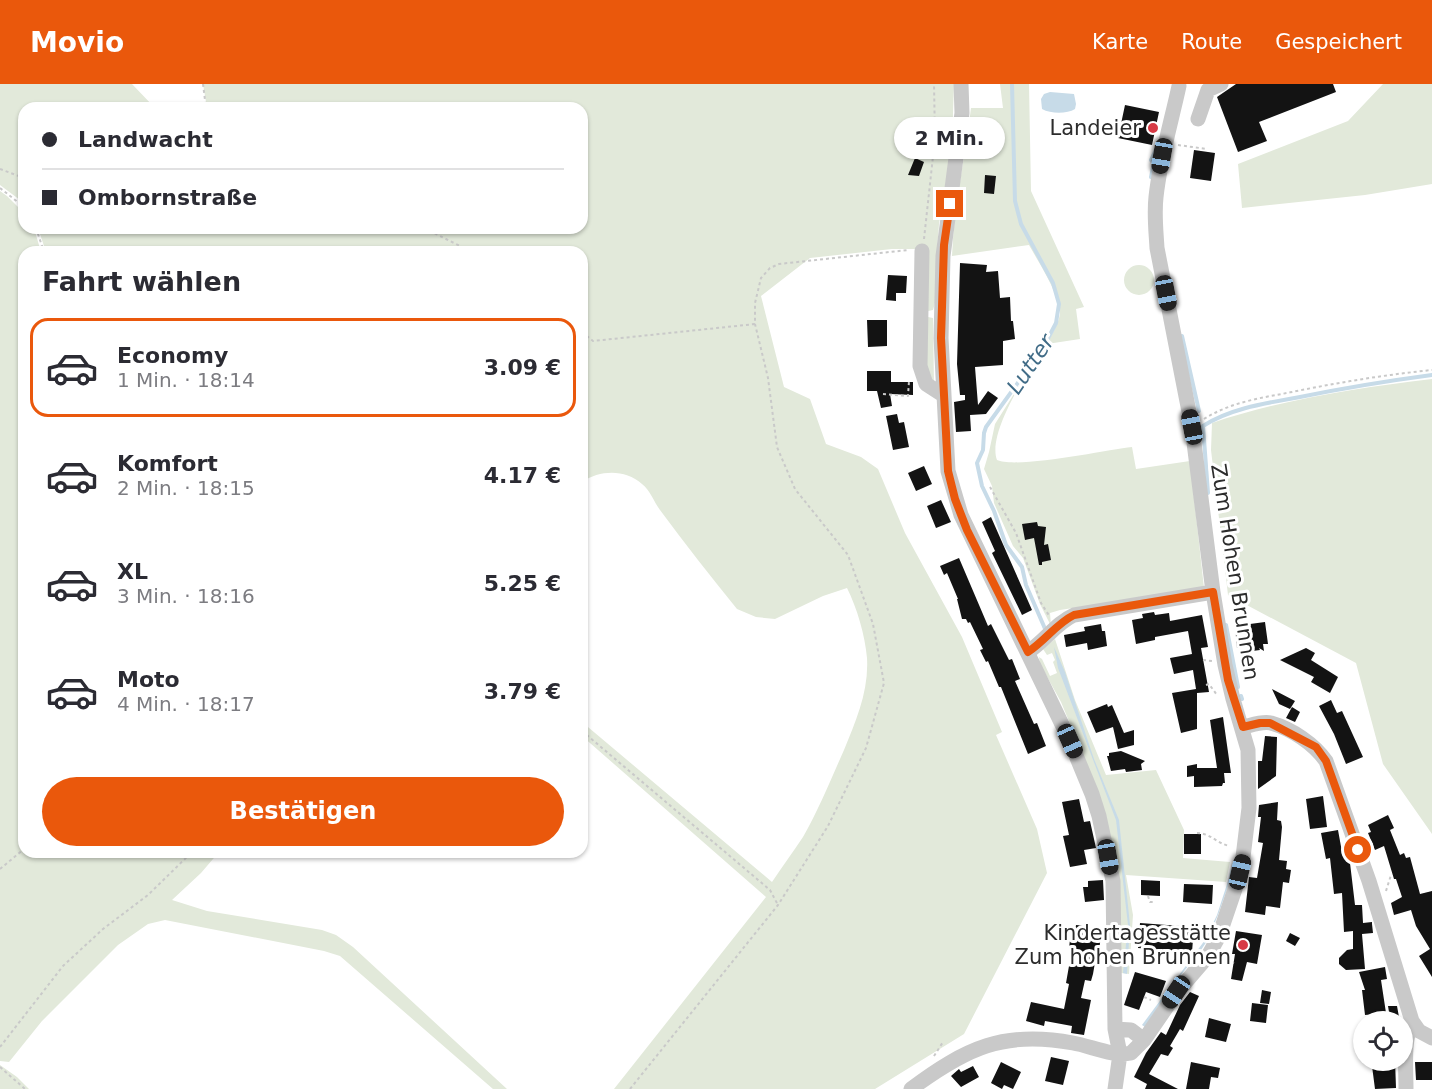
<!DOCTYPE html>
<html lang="de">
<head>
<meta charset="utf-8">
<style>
	:root { --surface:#fff; --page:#f2f2f3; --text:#2b2b33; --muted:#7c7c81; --line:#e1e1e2; --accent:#ea580c }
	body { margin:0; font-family:"DejaVu Sans",sans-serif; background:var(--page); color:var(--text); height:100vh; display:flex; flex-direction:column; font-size:22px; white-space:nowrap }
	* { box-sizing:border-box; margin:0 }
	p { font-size:20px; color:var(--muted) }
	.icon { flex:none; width:33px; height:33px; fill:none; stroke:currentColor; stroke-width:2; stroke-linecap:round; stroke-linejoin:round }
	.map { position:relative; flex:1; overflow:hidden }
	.sheet { position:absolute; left:18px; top:162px; width:570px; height:612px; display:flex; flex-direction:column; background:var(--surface); border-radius:18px; box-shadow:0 2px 4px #0004 }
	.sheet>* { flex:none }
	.hud { position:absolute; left:18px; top:18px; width:570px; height:132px; border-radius:18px; box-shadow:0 2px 4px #0004; display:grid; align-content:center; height:132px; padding:0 24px; background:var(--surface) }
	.buttons { position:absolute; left:1353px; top:927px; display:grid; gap:12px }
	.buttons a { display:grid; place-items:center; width:60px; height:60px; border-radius:50%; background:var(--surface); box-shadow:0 2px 4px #0004; font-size:30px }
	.end { position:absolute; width:27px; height:27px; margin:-14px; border:8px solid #ea580c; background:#fff; box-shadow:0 0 0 3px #fff }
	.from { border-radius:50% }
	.bubble { position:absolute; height:42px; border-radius:21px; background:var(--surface); box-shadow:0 2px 4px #0004; font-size:20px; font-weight:600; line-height:42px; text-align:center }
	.car { position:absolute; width:18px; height:36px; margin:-18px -9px; border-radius:8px; box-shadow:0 0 4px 2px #0007; background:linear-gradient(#222 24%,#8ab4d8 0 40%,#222 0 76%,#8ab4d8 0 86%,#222 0) }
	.hud b { display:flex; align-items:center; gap:21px; height:57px; font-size:22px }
	.hud b+b { border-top:2px solid var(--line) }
	.hud i { width:15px; height:15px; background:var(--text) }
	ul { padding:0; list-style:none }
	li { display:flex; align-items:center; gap:18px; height:99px; margin:0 12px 9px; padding:0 12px; border:3px solid transparent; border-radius:18px }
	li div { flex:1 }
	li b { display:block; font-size:22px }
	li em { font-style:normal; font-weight:600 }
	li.current { border-color:var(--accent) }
	li>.icon { width:54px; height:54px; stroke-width:1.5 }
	h2 { padding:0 24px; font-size:27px; line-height:72px }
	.action { display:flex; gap:12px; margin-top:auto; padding:12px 24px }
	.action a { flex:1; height:69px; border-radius:36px; background:var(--accent); color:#fff; font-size:24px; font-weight:600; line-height:69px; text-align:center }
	header { display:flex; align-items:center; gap:36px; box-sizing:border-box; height:84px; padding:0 30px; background:var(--accent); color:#fff }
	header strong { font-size:28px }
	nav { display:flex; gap:33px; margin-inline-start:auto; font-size:21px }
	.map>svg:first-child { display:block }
</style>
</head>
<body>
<header>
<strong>Movio</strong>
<nav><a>Karte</a><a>Route</a><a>Gespeichert</a></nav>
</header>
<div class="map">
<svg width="1432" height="1005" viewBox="0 0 1432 1005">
	<rect width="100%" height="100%" fill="#fff"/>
	<path fill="#e2e9da" d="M0,0h132l23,24h-131v95l-24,-18z
		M203,0h751l-2,60 -13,80 -2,26v45l-4,15 -5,1v6l5,1 1,67 -6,-3 -8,-133h-28l-82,9 -49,38 23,91 26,12 16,45 35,13 17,12 27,64 57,104 40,95 -6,3 41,94 10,44 -83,161 -89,55h-261l152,-192 -184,-161v-14l190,160c10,-15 21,-30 31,-45 16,-28 28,-58 41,-87 12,-29 25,-59 23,-92 -2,-23 -10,-50 -20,-70l-24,8 -48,23 -19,-2 -19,-8c-26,-32 -52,-65 -77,-99 -6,-8 -10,-20 -18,-26 -17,-15 -42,-14 -60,-2v-230h-536l-8,-24h544v-120h-375z
		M1000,0h29l2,107 53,116 -8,2 4,30 -33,5c5,-10 11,-19 13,-30 1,-17 -22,-53 -31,-69l-77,11c2,-50 13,-98 19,-148h32z
		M1383,0h49v100l-67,11 -123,13 -4,-44 110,-43z
		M0,107l7,5 17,17v15h10l7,24h-17v600h195l-18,21 -29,27 35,11 115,19 14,5 17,12 154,142h-14l-153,-133 -16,-5 -159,-31 -17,4 -30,21 -76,76 -33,41 -9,-1z
		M1124 196a15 15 0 1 1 30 0a15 15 0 1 1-30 0Z
		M1024,294c-11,19 -35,61 -27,82 19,9 109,-10 135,-13l4,22 54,-8 14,127 -144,22 -10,3 1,13 -11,-22 -17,-46 -10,-12 -19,-43 -2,-17 -8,-17 5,-17 6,-28z
		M1432,295v455l-49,-70 -27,-101 -128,-68 -17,-145 1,-27c72,-24 145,-35 220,-44z
		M1055,555l20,61 31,75 50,-5 28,60 -1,28 47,4 -4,20 -100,-7 7,40 -4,59 -8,-1 -1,-62 -44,-173 -15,-36 -21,-38 -1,-7 3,2 8,17 7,-3 -4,-11 2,-2 -3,-7 -5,2 -4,-6z
		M0,981l17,12 12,12h-29z"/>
	<path fill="#c7dbe8" d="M1050,8l24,2 2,10 -1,5c-8,5 -24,5 -33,0l-1,-10 3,-5z
		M1054,563l11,25 29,87 25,61 11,105 -3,49 -4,-1 5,-48 -12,-105 -58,-152z
		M1232,779h2l-4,18 -12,34 -11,26 -8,12 -27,33 -27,41 -3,-2 63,-85 12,-25 11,-34z"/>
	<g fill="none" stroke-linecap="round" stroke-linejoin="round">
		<path stroke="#c7dbe8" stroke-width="4" d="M1012,0l3,117 6,23 32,59 6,21 -3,19 -13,25 -57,79 -2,6 -1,17 -6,13 5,23 12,25 12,34 16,22 4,18 20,46
			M1151,93l3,-14 -3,-3 6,-12
			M1182,252l17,75
			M1208,409l-5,-67c28,-18 64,-23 97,-29 44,-9 87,-16 132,-22
			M1226,541l12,62
			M1241,612l1,3"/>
	</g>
	<path fill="#131313" d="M1236,0h97l3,8 -77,30 8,19 -29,11 -21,-55z
		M1125,21l34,7 -7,33 -34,-7z
		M1194,66l21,3 -4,28 -21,-3z
		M915,74l9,4 -5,14 -11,-1z
		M985,91l11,1 -2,18 -10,-1z
		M960,179l27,2 -1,7 12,-1 2,27 10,-1 1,24h2l2,18 -12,2v24l-28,2 3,38 10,-14 10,7 -12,16 -16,1 1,16 -15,1 -2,-30 11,-2v-5h-5l-3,-31z
		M888,191l19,1 -1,17h-10v8l-10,-1z
		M867,236h20v26l-19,1z
		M867,287h24v11h22v13l-23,-1 2,12 -11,2 -4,-17h-10z
		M897,330l2,9 5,-1 5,25 -16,3 -7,-34z
		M924,382l8,18 -16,7 -8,-18z
		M941,416l10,22 -15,6 -9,-22z
		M991,433l41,93 -10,5 -30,-62 3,-2 -13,-29z
		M1037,438l1,4 8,1 -2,18 4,-1 3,16 -9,2v3h-3l-5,-27 -9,2 -3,-16z
		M959,474l29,68 3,-2 18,36 3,-1 8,20 -5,2 19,43 3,-1 9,23 -18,8 -27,-67h-2l-11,-26 -2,1 -6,-12 3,-1 -13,-27 -2,1 -2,-4h-4l-5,-20h1l-11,-26 -3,2 -4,-9z
		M1154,528l1,3 14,-2 1,8 32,-6 6,32 -7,1 8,44 -12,1v36l-16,4 -9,-40 24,-4 -3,-19 -19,4 -4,-16 22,-4 -4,-23 -33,6v3l-19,4 -4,-24 11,-2 -1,-4z
		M1265,538l3,22h-5l1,7 -5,-3 1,2 -15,2 -1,-5 -7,1 -2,-22z
		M1101,540l1,7h3l2,15 -19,4 -1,-7 -21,4 -2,-12 21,-4 -1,-4z
		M1306,564l9,5 -4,7 27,17 -8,16 -19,-11 3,-5 -34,-17z
		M1272,605l23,12 -5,8 -11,-5z
		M1331,616l6,13 5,-2 21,46 -17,7 -12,-30 -15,-28z
		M1107,620l1,3 4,-2 12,28 10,-3v15l-16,4 -5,-22 -17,6 -9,-21z
		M1292,623l8,5 -5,10 -9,-4z
		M1223,633l8,56h-7l1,10h-2l-1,3 -28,1v-11l-7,1v-11l10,-2v4h20l-7,-48z
		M1265,652l12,1 -1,39 -18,13v-28h4z
		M1121,667l24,10 -4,3 1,6 -16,2 -1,-3 -14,2 -4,-15h2v-3z
		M1323,712l4,31 -17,2 -4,-30z
		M1079,715l5,23 6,-1 6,27 -12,2 3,14 -17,3 -7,-31 6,-1 -7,-33z
		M1278,718l-1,18 4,1 1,6 -3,33 8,1 -1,8 5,1 -2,13 -6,-1 -3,26 -14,-2 -1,9 -20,-3 4,-35 8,1 6,-35 -5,-1 3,-25h-3l1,-12z
		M1388,731l6,13 -4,2 10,25 4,-2 2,5 4,-1 10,37 12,-3v86l-13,-21 11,-7 -14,-23 -5,-16 -17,5 -3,-12 11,-6 -6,-18h-2l-10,-33 -9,4 -7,-17 3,-1 -3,-7z
		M1338,746l4,22 6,-2 4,12 -2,1 5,42h7l1,18 9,-1v2l1,9 -11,1 3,35 -19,1 -7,-6v-6l8,-8 6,-1v-18l-9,1 -2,-39 -8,1 -4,-36 -4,1 -5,-26z
		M1184,750h17v20h-17z
		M1103,796l1,20 -19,2 -2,-15h5v-6z
		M1141,796l19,1v15l-19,-1z
		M1184,800l29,1 -1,19 -29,-2z
		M1140,839l54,4 -2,25 -54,-4z
		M1076,841l11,1 -1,7 15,2 -2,16h-2l-4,23 -2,7 -6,-1 -4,18 10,2 -7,35 -13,-2 1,-7 -27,-5 -1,5 -18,-5 5,-19 33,7 5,-25 -3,-1 6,-34h-3l1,-10 4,1z
		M1236,847l26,4 -5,29 -10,-2 -5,19 -11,-2 4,-25h-3z
		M1290,849l10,5 -5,8 -9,-5z
		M1385,883l2,12 -6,1 5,33 -21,2 -3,-25h3l-6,-18z
		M1135,888l31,9 -6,16 -14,-5 -7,18 -15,-5z
		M1262,906l9,2 -2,12 -9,-1z
		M1190,908l9,4 -16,35 -3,-2 -10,17 3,2 -5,8 -7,-2 -12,20 29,15h-33l2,-5 -13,-7 12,-24 15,-21 5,3 14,-30z
		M1252,919l16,2 -2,18 -16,-2z
		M1388,922h9l2,11 -9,1z
		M1209,934l22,6 -5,18 -21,-5z
		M1051,973l18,4 -6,24 -18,-4z
		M1395,976l1,28 -21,1 -3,-23 2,-1v-3z
		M1001,978l20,10 -8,17 -9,-4 -2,4 -11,-6z
		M1191,978l29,6 -2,10 -7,-1 -2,12h-23z
		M1415,978h17v18h-16z
		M973,982l6,11 -18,10 -10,-11 8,-7 2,3z"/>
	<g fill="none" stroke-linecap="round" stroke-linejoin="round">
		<path stroke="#c9c9c9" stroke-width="2" stroke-dasharray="3 3" stroke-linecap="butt" d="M203,0l3,24
			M1178,61l29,4
			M0,85l24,9
			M0,104l24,19
			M36,144l8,24
			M424,144l48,24
			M924,155l11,-101 -1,-54
			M582,248l11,9 162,-17
			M883,310l25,2 1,-15
			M1204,335c25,-16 55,-21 83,-26 48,-10 96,-18 145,-23
			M990,403l26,46 25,70 9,14
			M1203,576l9,1
			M1206,601l3,-1 8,11
			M582,647l188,159 8,15
			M1197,749c14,0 20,11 33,13
			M0,785l24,-20
			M1386,807l5,-16
			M1148,812l2,6h5
			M1222,875l12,4
			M1144,913l7,3
			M0,963l63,-81 40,-37 45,-34 44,-43
			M934,972l9,-14
			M0,983l25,22
			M630,1005l148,-184 50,-79 38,-78 18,-65 -11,-59 -25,-69 -53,-66 -18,-42 -9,-69 -13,-54v-21l6,-25 9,-10 9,-4 129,-14"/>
		<path stroke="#c9c9c9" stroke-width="15" d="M961,0l1,29 -19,143 -2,82 7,133 13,44 109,226 22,53 7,22 14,65 2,148 5,25 -5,35
			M1198,35l10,-29 13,-6
			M922,167l-2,115 6,18 17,11
			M1028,568c17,-11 28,-29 46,-37l139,-23
			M1243,643c9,-2 19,-6 28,-4 21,6 43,21 55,38l43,120 43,140 7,10 13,7
			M1115,945l16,1 13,10
			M911,1005c55,-41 93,-59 162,-46 18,3 40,14 58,10l13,-13 33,-48 31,-36 11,-20 17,-50 7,-29 6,-49 -1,-58 -15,-51 -8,-34 -12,-73 -21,-165 -35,-179c-1,-17 -3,-34 -1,-51 4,-38 15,-74 23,-111
			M1406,1005c0,-23 -3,-46 6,-68"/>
	</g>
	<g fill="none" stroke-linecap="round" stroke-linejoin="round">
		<path stroke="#ea580c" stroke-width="8" d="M950,120l-6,41 -3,93 7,133 7,28 12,31 61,122c17,-11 29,-29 46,-37l139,-23 15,88 15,47 17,-4h10l46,24 10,14 32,89"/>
	</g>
	<g fill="#d73a45" stroke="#fff" stroke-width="2">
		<circle cx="1153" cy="44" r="6"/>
		<circle cx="1243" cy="861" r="6"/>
	</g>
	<g text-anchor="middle" stroke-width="6" stroke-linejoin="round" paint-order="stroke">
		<g font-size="21" fill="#2c2c2c" stroke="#fff" text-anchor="end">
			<text x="1141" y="51">Landeier</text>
			<text x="1231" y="856">Kindertagesstätte<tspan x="1231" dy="24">Zum hohen Brunnen</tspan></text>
		</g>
		<g font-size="21" fill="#2c2c2c" stroke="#fff">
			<text transform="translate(1235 488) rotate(81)" y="7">Zum Hohen Brunnen</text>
		</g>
		<g font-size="22" font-style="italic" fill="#416c87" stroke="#fff">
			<text transform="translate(1030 280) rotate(-56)" y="8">Lutter</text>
		</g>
	</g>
</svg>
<div class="buttons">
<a><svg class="icon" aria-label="locate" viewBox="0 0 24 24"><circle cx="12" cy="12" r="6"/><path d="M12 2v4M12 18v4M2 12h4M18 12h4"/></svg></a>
</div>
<i class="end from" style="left:1358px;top:766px"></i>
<i class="end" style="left:950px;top:120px"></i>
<div class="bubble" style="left:894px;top:33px;width:111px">2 Min.</div>
<i class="car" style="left:1162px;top:72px;rotate:190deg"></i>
<i class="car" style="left:1166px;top:209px;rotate:169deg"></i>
<i class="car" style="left:1192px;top:343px;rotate:349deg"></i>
<i class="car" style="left:1070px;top:657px;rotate:156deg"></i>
<i class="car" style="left:1108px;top:773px;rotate:170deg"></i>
<i class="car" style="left:1240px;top:788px;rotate:13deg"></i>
<i class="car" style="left:1176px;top:908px;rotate:214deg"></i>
<div class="hud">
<b><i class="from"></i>Landwacht</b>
<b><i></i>Ombornstraße</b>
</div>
<section class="sheet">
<h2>Fahrt wählen</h2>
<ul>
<li class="current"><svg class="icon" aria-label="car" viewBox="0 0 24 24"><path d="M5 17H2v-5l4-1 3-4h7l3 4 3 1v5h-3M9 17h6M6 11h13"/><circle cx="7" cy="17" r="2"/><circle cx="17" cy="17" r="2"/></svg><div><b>Economy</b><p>1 Min. · 18:14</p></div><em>3.09 €</em></li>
<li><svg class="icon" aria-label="car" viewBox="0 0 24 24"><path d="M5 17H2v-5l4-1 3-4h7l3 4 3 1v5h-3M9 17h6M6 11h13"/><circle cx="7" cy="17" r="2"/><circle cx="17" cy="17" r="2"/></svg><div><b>Komfort</b><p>2 Min. · 18:15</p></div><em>4.17 €</em></li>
<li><svg class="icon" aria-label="car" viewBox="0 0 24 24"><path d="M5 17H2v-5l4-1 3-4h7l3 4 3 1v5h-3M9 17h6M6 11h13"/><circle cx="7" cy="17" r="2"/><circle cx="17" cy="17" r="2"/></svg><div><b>XL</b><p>3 Min. · 18:16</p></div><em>5.25 €</em></li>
<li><svg class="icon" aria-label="car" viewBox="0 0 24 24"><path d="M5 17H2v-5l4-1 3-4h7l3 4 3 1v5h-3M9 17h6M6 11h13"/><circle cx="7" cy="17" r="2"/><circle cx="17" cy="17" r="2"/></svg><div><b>Moto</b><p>4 Min. · 18:17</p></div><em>3.79 €</em></li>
</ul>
<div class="action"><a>Bestätigen</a></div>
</section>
</div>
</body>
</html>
